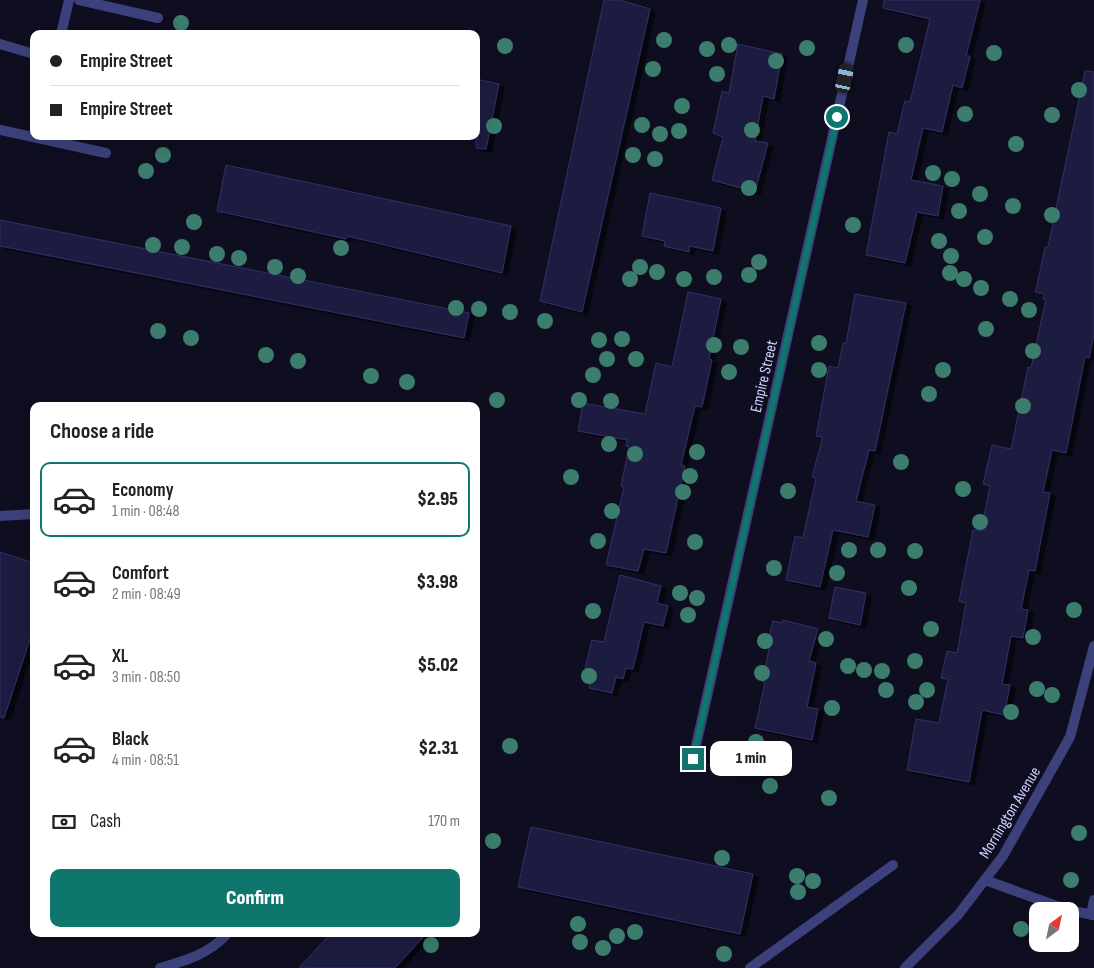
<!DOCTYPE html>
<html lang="en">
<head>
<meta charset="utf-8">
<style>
	:root { --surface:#fff; --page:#f6f6f6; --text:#222; --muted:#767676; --line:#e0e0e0; --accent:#0f766e }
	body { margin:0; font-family:"Sofia Sans Condensed",sans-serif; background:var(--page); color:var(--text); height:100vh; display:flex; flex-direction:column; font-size:19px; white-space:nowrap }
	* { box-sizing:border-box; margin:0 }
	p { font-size:16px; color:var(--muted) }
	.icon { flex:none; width:28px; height:28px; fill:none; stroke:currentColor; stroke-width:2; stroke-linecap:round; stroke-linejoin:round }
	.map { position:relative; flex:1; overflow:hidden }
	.side { position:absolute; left:30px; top:402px; width:450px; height:535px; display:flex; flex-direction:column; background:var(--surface); border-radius:10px; box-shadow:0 5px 20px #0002 }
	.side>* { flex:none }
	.hud { position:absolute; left:30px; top:30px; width:450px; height:110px; border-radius:10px; box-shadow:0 5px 20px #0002; display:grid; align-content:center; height:110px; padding:0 20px; background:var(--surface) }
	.needle { width:32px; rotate:33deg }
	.buttons { position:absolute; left:1029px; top:902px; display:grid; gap:10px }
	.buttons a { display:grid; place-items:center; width:50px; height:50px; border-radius:10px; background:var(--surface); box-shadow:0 5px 20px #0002; font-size:25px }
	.end { position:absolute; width:22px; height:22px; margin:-11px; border:6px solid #0f766e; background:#fff; box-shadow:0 0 0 2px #fff }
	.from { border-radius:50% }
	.bubble { position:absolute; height:35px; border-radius:10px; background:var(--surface); box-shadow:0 5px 20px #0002; font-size:16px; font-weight:800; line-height:35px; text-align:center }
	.car { position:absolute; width:15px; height:30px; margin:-15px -8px; border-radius:6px; box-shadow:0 0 4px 1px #0007; background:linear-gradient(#222 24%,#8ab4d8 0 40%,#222 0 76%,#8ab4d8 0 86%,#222 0) }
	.hud b { display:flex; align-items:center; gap:18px; height:48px; font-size:19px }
	.hud b+b { border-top:1px solid var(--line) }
	.hud i { width:12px; height:12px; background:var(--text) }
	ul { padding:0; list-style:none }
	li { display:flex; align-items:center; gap:15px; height:75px; margin:0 10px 8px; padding:0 10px; border:2px solid transparent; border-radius:10px }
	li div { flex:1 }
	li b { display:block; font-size:19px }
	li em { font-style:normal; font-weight:800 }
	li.active { border-color:var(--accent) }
	li>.icon { width:45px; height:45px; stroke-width:1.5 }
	h2 { padding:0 20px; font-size:22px; line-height:60px }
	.pay { display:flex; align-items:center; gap:12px; height:55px; padding:0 20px; font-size:19px }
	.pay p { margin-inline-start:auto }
	.primary-button { display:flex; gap:10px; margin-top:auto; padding:10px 20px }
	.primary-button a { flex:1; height:58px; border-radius:10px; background:var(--accent); color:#fff; font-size:20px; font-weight:800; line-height:58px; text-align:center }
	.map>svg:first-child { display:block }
</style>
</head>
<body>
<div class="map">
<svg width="1094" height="968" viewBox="0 0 1094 968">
	<defs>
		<filter id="shadow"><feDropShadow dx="5.5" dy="3" stdDeviation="0" flood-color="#0009"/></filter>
	</defs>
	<rect width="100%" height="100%" fill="#0f0e20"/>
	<path fill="#1f1b3f" stroke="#342f6a" filter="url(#shadow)" d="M604,0h15l31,9 -68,303 -42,-11z
		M884,0h96l-14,56h4l-8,32 -9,-3 -11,47 -19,-4 -12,52 32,6 -5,30 -21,-4 -12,51 -39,-8 23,-123 8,2 8,-33 5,1 20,-83 -47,-11z
		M738,44l44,10 -8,45 -11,-3 -8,45 13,2 -13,49 -43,-12 11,-43 -10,-4 9,-42 7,2z
		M1085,71l9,1v262l-5,24 -4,-1 -19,96 -14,-3 -9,42 7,1 -15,78 -6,-1 -8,39 7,1 -5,28 -12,-2 -9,48 8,1 -6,30 -22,-5 -13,72 -62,-12 9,-51 23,4 9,-44 -7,-1 6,-27 10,2 9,-50 -7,-2 14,-71 8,1 9,-45 -7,-2 9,-39 19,4 17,-82 3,1 15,-69h-3l1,-5 -9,-2 2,-6 8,-39h3z
		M476,79l23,5 -13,65 -10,-1z
		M226,165l285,61 -9,47 -155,-37 -1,3 -129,-28z
		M650,193l71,15 -8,43 -24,-5v6l-25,-6 1,-5 -23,-5z
		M0,220l469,93 -5,25 -464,-92z
		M688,292l33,7 -12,60 3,1 -10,47 -7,-1 -14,59 4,1 -19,87 -22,-4 -6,22 -32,-6 18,-78 -3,-1 8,-39 -3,-1 1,-6 -49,-9 5,-28 62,11 11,-51 16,4z
		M855,294l51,9 -31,148 -6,-1 -13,51 19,4 -7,32 -35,-7 -13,57 -34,-7 9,-44 8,2 13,-60 -4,-1 10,-37v-3l-6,-1 13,-70 9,2 5,-25h3z
		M0,552l34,11v64l-30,91 -4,-1z
		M620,575l41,11 -4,17 11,3 -5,20 -19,-4 -11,47 -7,-1 -3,11 -7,-2 -4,16 -23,-5 4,-17 -8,-2 7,-29 12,2z
		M835,587l31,6 -6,32 -31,-7z
		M783,620l35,9 -9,32 7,2 -9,44 11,2 -6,31 -57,-12 10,-46h-3l8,-37 -3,-1 6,-23 10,2z
		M531,827l222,47 -13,60 -222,-47z
		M330,934h96l-31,34h-96z"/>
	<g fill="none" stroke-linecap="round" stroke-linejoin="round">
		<path stroke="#3c417c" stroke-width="10" d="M79,0l79,18
			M61,34l8,-34
			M0,44l34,10
			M0,130l106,23
			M0,516l34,-2
			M985,880l83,30 26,5
			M1091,915l3,-15
			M160,968c25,-7 49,-14 67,-34
			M750,968l143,-103"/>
		<path stroke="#3c417c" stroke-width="10" d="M693,759l170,-759"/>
		<path stroke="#3c417c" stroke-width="10" d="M905,968l53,-53 45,-59 67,-119 24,-91"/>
	</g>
	<g fill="#3c7d6d">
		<circle cx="181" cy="23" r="8"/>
		<circle cx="664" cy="40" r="8"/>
		<circle cx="729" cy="45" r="8"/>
		<circle cx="906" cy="45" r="8"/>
		<circle cx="505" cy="46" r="8"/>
		<circle cx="807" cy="48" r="8"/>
		<circle cx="707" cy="49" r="8"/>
		<circle cx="994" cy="53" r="8"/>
		<circle cx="776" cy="61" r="8"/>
		<circle cx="653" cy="69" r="8"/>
		<circle cx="717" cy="74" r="8"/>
		<circle cx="1079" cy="90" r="8"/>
		<circle cx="682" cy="106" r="8"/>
		<circle cx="965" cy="114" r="8"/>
		<circle cx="1052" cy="115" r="8"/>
		<circle cx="642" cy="125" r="8"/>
		<circle cx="494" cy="126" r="8"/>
		<circle cx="752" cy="130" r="8"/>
		<circle cx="679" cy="131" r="8"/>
		<circle cx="660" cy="134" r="8"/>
		<circle cx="1016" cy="144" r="8"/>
		<circle cx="163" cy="155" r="8"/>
		<circle cx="633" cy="155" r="8"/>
		<circle cx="655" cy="159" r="8"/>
		<circle cx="146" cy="171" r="8"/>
		<circle cx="933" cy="173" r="8"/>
		<circle cx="952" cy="179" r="8"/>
		<circle cx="749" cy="188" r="8"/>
		<circle cx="980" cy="194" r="8"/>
		<circle cx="1013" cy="206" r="8"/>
		<circle cx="959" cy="211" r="8"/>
		<circle cx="1052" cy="215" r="8"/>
		<circle cx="194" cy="222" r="8"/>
		<circle cx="853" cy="225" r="8"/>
		<circle cx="985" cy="237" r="8"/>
		<circle cx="939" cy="241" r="8"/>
		<circle cx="153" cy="245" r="8"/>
		<circle cx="182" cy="247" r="8"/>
		<circle cx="341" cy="248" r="8"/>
		<circle cx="217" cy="254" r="8"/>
		<circle cx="951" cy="256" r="8"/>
		<circle cx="239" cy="258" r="8"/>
		<circle cx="759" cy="262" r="8"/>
		<circle cx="275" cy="267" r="8"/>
		<circle cx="640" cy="267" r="8"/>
		<circle cx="657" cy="272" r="8"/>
		<circle cx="950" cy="273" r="8"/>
		<circle cx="749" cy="275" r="8"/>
		<circle cx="298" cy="276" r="8"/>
		<circle cx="714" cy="277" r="8"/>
		<circle cx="630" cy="279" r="8"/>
		<circle cx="684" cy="279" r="8"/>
		<circle cx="964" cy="279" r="8"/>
		<circle cx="981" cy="288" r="8"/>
		<circle cx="1010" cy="299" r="8"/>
		<circle cx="456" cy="308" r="8"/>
		<circle cx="479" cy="309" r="8"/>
		<circle cx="1029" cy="310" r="8"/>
		<circle cx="510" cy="312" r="8"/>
		<circle cx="545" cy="321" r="8"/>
		<circle cx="986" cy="329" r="8"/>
		<circle cx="158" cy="331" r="8"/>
		<circle cx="191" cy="338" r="8"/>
		<circle cx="622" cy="339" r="8"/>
		<circle cx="599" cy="340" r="8"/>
		<circle cx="819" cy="343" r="8"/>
		<circle cx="714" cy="345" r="8"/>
		<circle cx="741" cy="347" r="8"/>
		<circle cx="1033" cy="351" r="8"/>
		<circle cx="266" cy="355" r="8"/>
		<circle cx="607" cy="359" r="8"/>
		<circle cx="636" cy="359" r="8"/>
		<circle cx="298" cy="361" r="8"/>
		<circle cx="819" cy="370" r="8"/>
		<circle cx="943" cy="370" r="8"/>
		<circle cx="729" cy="372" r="8"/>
		<circle cx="593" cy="375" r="8"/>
		<circle cx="371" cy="376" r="8"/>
		<circle cx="407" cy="382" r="8"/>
		<circle cx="929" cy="394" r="8"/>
		<circle cx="497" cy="400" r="8"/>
		<circle cx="579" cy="400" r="8"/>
		<circle cx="611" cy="401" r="8"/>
		<circle cx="1023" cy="406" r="8"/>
		<circle cx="609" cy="444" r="8"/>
		<circle cx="697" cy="452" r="8"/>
		<circle cx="635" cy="454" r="8"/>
		<circle cx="901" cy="462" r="8"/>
		<circle cx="690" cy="476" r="8"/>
		<circle cx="571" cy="477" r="8"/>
		<circle cx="963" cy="489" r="8"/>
		<circle cx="788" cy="491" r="8"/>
		<circle cx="683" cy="492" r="8"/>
		<circle cx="612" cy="511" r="8"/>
		<circle cx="980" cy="522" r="8"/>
		<circle cx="598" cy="541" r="8"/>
		<circle cx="695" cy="542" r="8"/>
		<circle cx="849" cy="550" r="8"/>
		<circle cx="878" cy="550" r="8"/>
		<circle cx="915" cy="551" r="8"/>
		<circle cx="774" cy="568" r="8"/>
		<circle cx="837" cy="573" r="8"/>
		<circle cx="909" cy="588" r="8"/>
		<circle cx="680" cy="593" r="8"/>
		<circle cx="697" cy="598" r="8"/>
		<circle cx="1074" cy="610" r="8"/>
		<circle cx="593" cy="611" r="8"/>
		<circle cx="688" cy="615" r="8"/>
		<circle cx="931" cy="629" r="8"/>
		<circle cx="1033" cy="637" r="8"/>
		<circle cx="826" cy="639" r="8"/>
		<circle cx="765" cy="641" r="8"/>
		<circle cx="915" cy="661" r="8"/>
		<circle cx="848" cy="666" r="8"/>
		<circle cx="864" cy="670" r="8"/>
		<circle cx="882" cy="671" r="8"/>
		<circle cx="762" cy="673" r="8"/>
		<circle cx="589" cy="676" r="8"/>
		<circle cx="1037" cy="689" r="8"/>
		<circle cx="886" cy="690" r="8"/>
		<circle cx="927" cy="690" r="8"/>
		<circle cx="1052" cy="695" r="8"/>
		<circle cx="916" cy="702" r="8"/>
		<circle cx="832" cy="708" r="8"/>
		<circle cx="1011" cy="712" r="8"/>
		<circle cx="756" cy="742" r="8"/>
		<circle cx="510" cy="746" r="8"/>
		<circle cx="770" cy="767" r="8"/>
		<circle cx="770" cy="786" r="8"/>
		<circle cx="829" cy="798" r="8"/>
		<circle cx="1079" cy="833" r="8"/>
		<circle cx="493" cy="841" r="8"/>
		<circle cx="722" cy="858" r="8"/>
		<circle cx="797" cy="876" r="8"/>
		<circle cx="1071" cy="880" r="8"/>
		<circle cx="813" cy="881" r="8"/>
		<circle cx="798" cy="892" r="8"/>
		<circle cx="578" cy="924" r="8"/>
		<circle cx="1021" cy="929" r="8"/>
		<circle cx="635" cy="932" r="8"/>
		<circle cx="617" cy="936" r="8"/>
		<circle cx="580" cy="942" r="8"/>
		<circle cx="431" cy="945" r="8"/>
		<circle cx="603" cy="948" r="8"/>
		<circle cx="724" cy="954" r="8"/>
	</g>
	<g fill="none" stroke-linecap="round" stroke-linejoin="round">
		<path stroke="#0f766e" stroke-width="6" d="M693,759l144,-642"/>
	</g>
	<g text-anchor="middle" stroke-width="5" stroke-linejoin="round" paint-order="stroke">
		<g font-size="16" fill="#d0d0fc" stroke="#0f0e20">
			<text transform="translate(763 376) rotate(-77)" y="6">Empire Street</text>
			<text transform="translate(1009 812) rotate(-59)" y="6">Mornington Avenue</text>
		</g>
	</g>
</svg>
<div class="buttons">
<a><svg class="needle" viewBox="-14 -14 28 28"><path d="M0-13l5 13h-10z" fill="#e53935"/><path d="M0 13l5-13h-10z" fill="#767676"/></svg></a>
</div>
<i class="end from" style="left:837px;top:117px"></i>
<i class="end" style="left:693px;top:759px"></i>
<div class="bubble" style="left:710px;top:741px;width:82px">1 min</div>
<i class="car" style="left:845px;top:78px;rotate:12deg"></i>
<div class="hud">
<b><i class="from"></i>Empire Street</b>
<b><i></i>Empire Street</b>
</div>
<section class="side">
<h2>Choose a ride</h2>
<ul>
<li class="active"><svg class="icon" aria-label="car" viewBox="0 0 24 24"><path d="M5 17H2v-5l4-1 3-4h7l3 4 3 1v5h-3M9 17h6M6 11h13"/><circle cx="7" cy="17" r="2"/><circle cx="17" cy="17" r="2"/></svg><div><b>Economy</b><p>1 min · 08:48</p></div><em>$2.95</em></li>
<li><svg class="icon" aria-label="car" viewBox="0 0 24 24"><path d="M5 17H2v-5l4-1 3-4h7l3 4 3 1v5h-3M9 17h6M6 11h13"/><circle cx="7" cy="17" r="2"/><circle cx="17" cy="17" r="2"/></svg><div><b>Comfort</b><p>2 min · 08:49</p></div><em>$3.98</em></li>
<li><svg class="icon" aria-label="car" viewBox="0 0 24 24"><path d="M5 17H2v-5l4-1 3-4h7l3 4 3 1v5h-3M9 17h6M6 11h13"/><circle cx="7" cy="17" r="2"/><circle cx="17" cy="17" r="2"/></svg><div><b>XL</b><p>3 min · 08:50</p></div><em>$5.02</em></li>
<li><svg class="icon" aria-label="car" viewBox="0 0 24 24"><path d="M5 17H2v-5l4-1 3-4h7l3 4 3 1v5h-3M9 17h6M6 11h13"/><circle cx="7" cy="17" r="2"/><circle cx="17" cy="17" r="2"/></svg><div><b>Black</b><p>4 min · 08:51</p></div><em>$2.31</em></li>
</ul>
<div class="pay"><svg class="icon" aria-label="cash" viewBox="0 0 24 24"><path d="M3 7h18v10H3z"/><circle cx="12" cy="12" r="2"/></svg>Cash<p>170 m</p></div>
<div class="primary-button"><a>Confirm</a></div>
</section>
</div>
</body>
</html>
